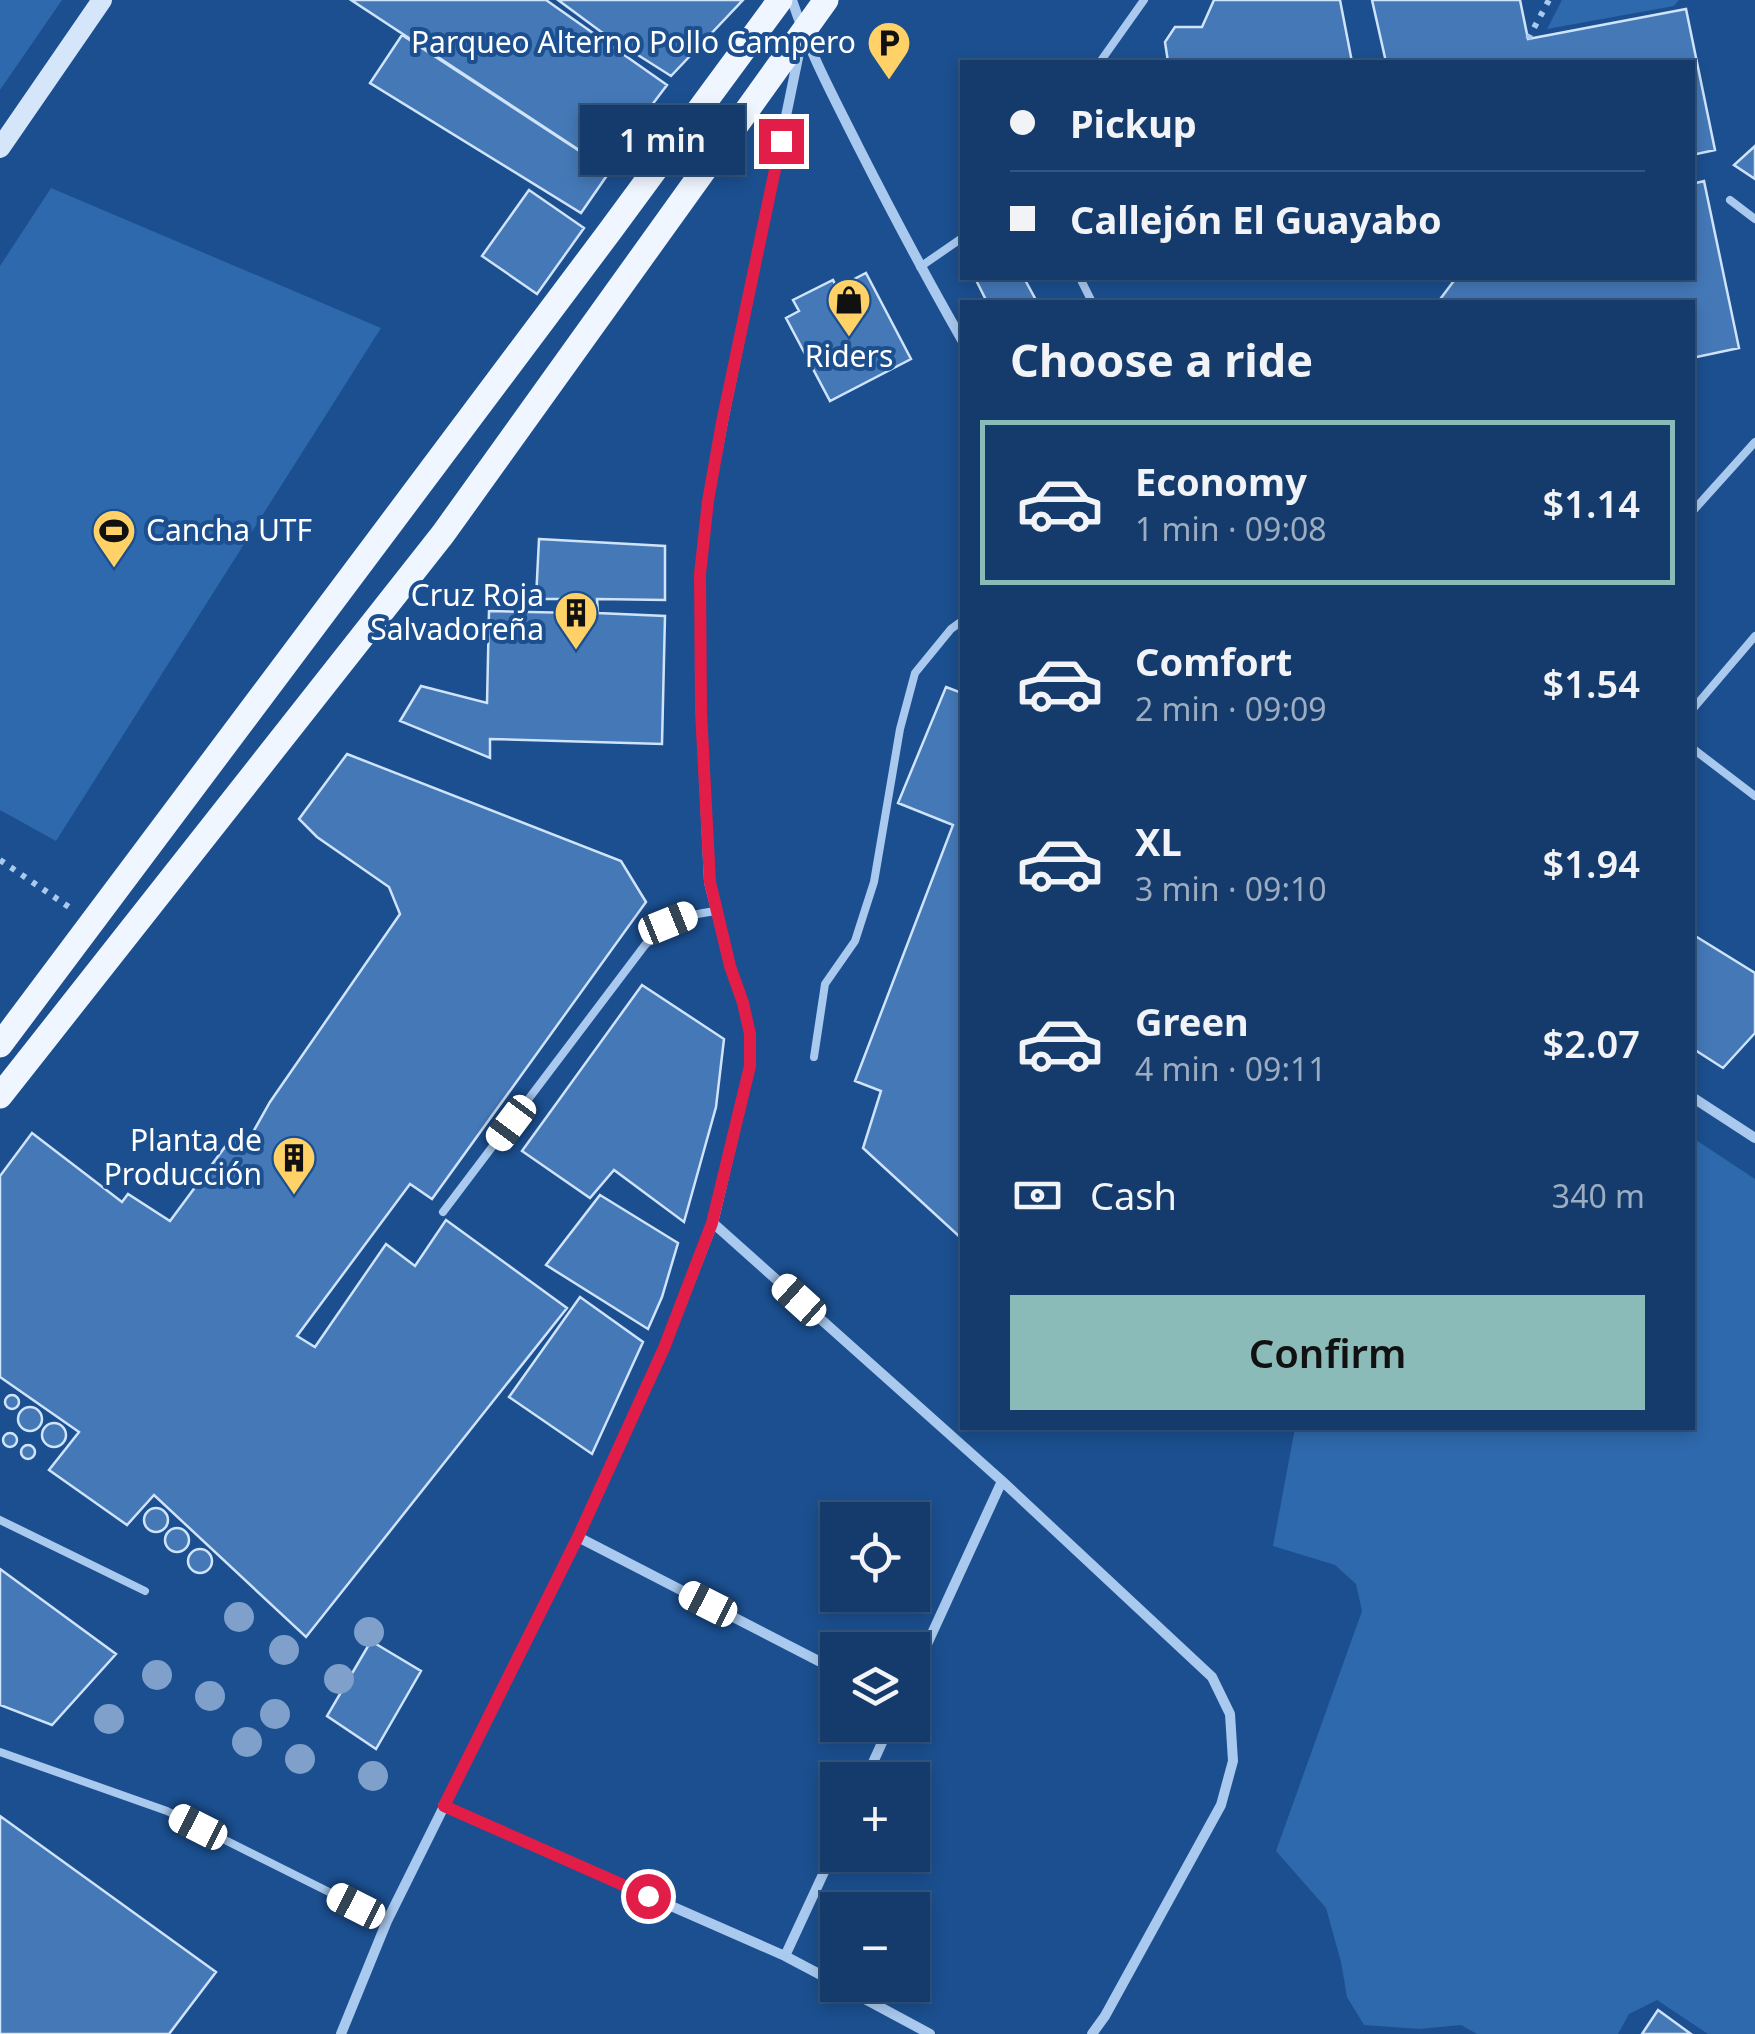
<!DOCTYPE html>
<html lang="en">
<head>
<meta charset="utf-8">
<style>
	:root { --surface:#143b6b; --page:#1d4271; --text:#f1f3f6; --muted:#9dadc1; --line:#33557e; --accent:#8bbbb9 }
	body { margin:0; font-family:"Noto Sans",sans-serif; background:var(--page); color:var(--text); height:100vh; display:flex; flex-direction:column; font-size:38px; white-space:nowrap }
	* { box-sizing:border-box; margin:0 }
	p { font-size:32px; color:var(--muted) }
	.icon { flex:none; width:55px; height:55px; fill:none; stroke:currentColor; stroke-width:2; stroke-linecap:round; stroke-linejoin:round }
	.map { position:relative; flex:1; overflow:hidden }
	.sheet { position:absolute; left:960px; top:300px; width:735px; height:1130px; display:flex; flex-direction:column; background:var(--surface); border-radius:0px; box-shadow:0 5px 15px #0003,0 0 0 2px var(--line) }
	.sheet>* { flex:none }
	.guide { position:absolute; left:960px; top:60px; width:735px; height:220px; border-radius:0px; box-shadow:0 5px 15px #0003,0 0 0 2px var(--line); display:grid; align-content:center; height:220px; padding:0 50px; background:var(--surface) }
	.fabs { position:absolute; left:820px; top:1502px; display:grid; gap:20px }
	.fabs a { display:grid; place-items:center; width:110px; height:110px; border-radius:0px; background:var(--surface); box-shadow:0 5px 15px #0003,0 0 0 2px var(--line); font-size:50px }
	.end { position:absolute; width:45px; height:45px; margin:-22px; border:12px solid #e11d48; background:#fff; box-shadow:0 0 0 5px #fff }
	.from { border-radius:50% }
	.bubble { position:absolute; height:70px; border-radius:0px; background:var(--surface); box-shadow:0 5px 15px #0003,0 0 0 2px var(--line); font-size:32px; font-weight:600; line-height:70px; text-align:center }
	.car { position:absolute; width:30px; height:60px; margin:-30px -15px; border-radius:12px; box-shadow:0 0 8px 2px #0007; background:linear-gradient(#fff 24%,#345 0 40%,#fff 0 76%,#345 0 86%,#fff 0) }
	.guide b { display:flex; align-items:center; gap:35px; height:95px; font-size:38px }
	.guide b+b { border-top:2px solid var(--line) }
	.guide i { width:25px; height:25px; background:var(--text) }
	ul { padding:0; list-style:none }
	li { display:flex; align-items:center; gap:30px; height:165px; margin:0 20px 15px; padding:0 30px; border:5px solid transparent; border-radius:0px }
	li div { flex:1 }
	li b { display:block; font-size:38px }
	li em { font-style:normal; font-weight:600 }
	li.selected { border-color:var(--accent) }
	li>.icon { width:90px; height:90px; stroke-width:1.5 }
	h2 { padding:0 50px; font-size:45px; line-height:120px }
	.pay { display:flex; align-items:center; gap:25px; height:110px; padding:0 50px; font-size:38px }
	.pay p { margin-inline-start:auto }
	.cta { display:flex; gap:20px; margin-top:auto; padding:20px 50px }
	.cta a { flex:1; height:115px; border-radius:0px; background:var(--accent); color:#111; font-size:40px; font-weight:600; line-height:115px; text-align:center }
	.map>svg:first-child { display:block }
</style>
</head>
<body>
<div class="map">
<svg width="1755" height="2034" viewBox="0 0 1755 2034">
	<rect width="100%" height="100%" fill="#1b4f8f"/>
	<path fill="#2e69ad" d="M0,0h62l-62,90z
		M1562,0h117l-5,6 -127,23z
		M51,188l330,140 -325,513 -56,-31v-544z
		M1693,1138l62,41v855h-47l-51,-34 -28,14 -11,20h-141l-16,-9 -42,4 -55,-4 -17,-28 -6,-35 -15,-54 -50,-57 86,-240 -6,-27 -21,-19 -62,-19 22,-118h397z"/>
	<path fill="#4478b7" stroke="#cfe3fa" stroke-width="2.5" d="M351,0h195l121,85 -62,82z
		M558,0h185l-72,76 -71,-45z
		M1214,0h126l12,62h-184l-3,-20 10,-15h27z
		M1372,0h148l8,39 158,-30 29,141 -23,5v-93h-306z
		M402,35l208,136 -29,42 -211,-130z
		M1755,146v33l-21,-14z
		M1704,181l35,167 -47,10v-56h-254l18,-24h236v-94z
		M529,190l55,38 -47,66 -55,-38z
		M866,273l45,86 -81,42 -44,-83 13,-7 -6,-11 40,-20 4,8z
		M975,278h49l13,24h-50z
		M539,539l126,7v54l-68,-1 1,14 67,3 -3,128 -172,-5v19l-90,-37 21,-35 66,17 2,-92 86,2 -3,-14h-36z
		M946,687l16,6v546l-99,-91 18,-57 -26,-10 98,-256 -55,-22z
		M347,754l274,107 25,41 -214,297 -22,-15 -113,152 18,11 71,-103 29,22 31,-46 121,88 -261,329 -152,-142 -27,30 -78,-55 30,-38 -79,-55v-201l32,-43 90,69 6,-8 42,27 66,-89 12,9 22,-39 130,-188 -11,-27 -72,-50 -18,-18z
		M1692,934l63,39v60l-32,35 -31,-20z
		M642,985l82,54 -8,68 -32,115 -70,-52 -24,28 -68,-47z
		M600,1195l78,48 -16,54 -14,32 -102,-64z
		M580,1297l63,45 -51,112 -83,-57z
		M5 1402a7 7 0 1 1 14 0a7 7 0 1 1-14 0Z
		M18 1419a12 12 0 1 1 24 0a12 12 0 1 1-24 0Z
		M42 1435a12 12 0 1 1 24 0a12 12 0 1 1-24 0Z
		M3 1440a7 7 0 1 1 14 0a7 7 0 1 1-14 0Z
		M21 1452a7 7 0 1 1 14 0a7 7 0 1 1-14 0Z
		M144 1520a12 12 0 1 1 24 0a12 12 0 1 1-24 0Z
		M165 1540a12 12 0 1 1 24 0a12 12 0 1 1-24 0Z
		M188 1561a12 12 0 1 1 24 0a12 12 0 1 1-24 0Z
		M0,1569l116,85 -64,71 -52,-20z
		M371,1641l50,30 -45,78 -49,-33z
		M0,1816l216,156 -47,62h-169z
		M1658,2010l33,24h-49z"/>
	<g fill="none" stroke-linecap="round" stroke-linejoin="round">
		<path stroke="#a9c9ee" stroke-width="6" stroke-dasharray="5 8" stroke-linecap="butt" d="M1528,39l21,-39
			M0,860l69,47"/>
		<path stroke="#a9c9ee" stroke-width="8" d="M1100,62l44,-62
			M1730,200l25,19
			M920,267l42,-29
			M1080,278l12,24
			M1692,512l63,-70
			M1692,710l63,-74
			M1692,748l63,48
			M814,1057l11,-73 30,-43 19,-59 26,-153 15,-56 36,-44 11,-8
			M443,1212l202,-267c27,-26 34,-29 71,-34
			M0,1520l145,71
			M0,1752l167,59 220,110"/>
		<path stroke="#a9c9ee" stroke-width="10" d="M792,0c17,52 43,100 67,148 33,65 67,129 103,192
			M1692,1097l63,41
			M713,1223l289,258 210,196 18,37 3,47 -12,44 -116,211 -13,18
			M578,1537l260,134
			M912,1677l90,-196
			M865,1780l25,-55
			M443,1806l342,150 53,28
			M785,1956l53,-114
			M839,1985l91,49
			M341,2034l46,-113 191,-384 86,-189 49,-125 37,-157v-32l-7,-31 -13,-37 -21,-84 -8,-171 -1,-138 8,-72 15,-80 76,-368"/>
		<path stroke="#d6e6fa" stroke-width="20" d="M0,148l102,-148"/>
		<path stroke="#f0f6ff" stroke-width="25" d="M0,1045l610,-814 170,-231
			M0,1096l443,-562 383,-534"/>
	</g>
	<g fill="#7ea0ca">
		<circle cx="239" cy="1617" r="15"/>
		<circle cx="369" cy="1632" r="15"/>
		<circle cx="284" cy="1650" r="15"/>
		<circle cx="157" cy="1675" r="15"/>
		<circle cx="339" cy="1679" r="15"/>
		<circle cx="210" cy="1696" r="15"/>
		<circle cx="275" cy="1714" r="15"/>
		<circle cx="109" cy="1719" r="15"/>
		<circle cx="247" cy="1742" r="15"/>
		<circle cx="300" cy="1759" r="15"/>
		<circle cx="373" cy="1776" r="15"/>
	</g>
	<g fill="none" stroke-linecap="round" stroke-linejoin="round">
		<path stroke="#e11d48" stroke-width="12" d="M648,1896l-204,-90 134,-269 86,-189 48,-125 38,-157v-32l-7,-31 -13,-37 -20,-84 -9,-170 -1,-138 8,-73 14,-79 59,-281"/>
	</g>
	<defs>
		<symbol id="parking-pin" viewBox="-11 -11 22 30"><path d="M0 17L-7.5 6A9.5 9.5 0 1 1 7.5 6Z" fill="#ffd166" stroke="#1b4f8f"/><path d="M-3.5-5.5H1a3.5 3.5 0 0 1 0 7H-1V5.5H-3.5ZM-1-3.4V-.6H.8a1.4 1.4 0 0 0 0-2.8Z" fill="#111"/></symbol>
		<symbol id="shop-pin" viewBox="-11 -11 22 30"><path d="M0 17L-7.5 6A9.5 9.5 0 1 1 7.5 6Z" fill="#ffd166" stroke="#1b4f8f"/><path d="M-5-2.5h2.3a2.7 3.5 0 0 1 5.4 0H5L5.5 6h-11ZM-1.5-2.5h3a1.5 2.3 0 0 0-3 0Z" fill="#111"/></symbol>
		<symbol id="stadium-pin" viewBox="-11 -11 22 30"><path d="M0 17L-7.5 6A9.5 9.5 0 1 1 7.5 6Z" fill="#ffd166" stroke="#1b4f8f"/><path d="M0-5a6.5 5 0 1 0 0 10a6.5 5 0 1 0 0-10ZM-3.5-1.8h7v3.6h-7Z" fill="#111"/></symbol>
		<symbol id="building-pin" viewBox="-11 -11 22 30"><path d="M0 17L-7.5 6A9.5 9.5 0 1 1 7.5 6Z" fill="#ffd166" stroke="#1b4f8f"/><path d="M-4-6H4V6H1V3H-1V6H-4ZM-2.5-4.3h1.7v1.8h-1.7ZM.8-4.3h1.7v1.8H.8ZM-2.5-1h1.7V.8h-1.7ZM.8-1h1.7V.8H.8Z" fill="#111"/></symbol>
	</defs>
	<g fill-rule="evenodd">
		<use href="#parking-pin" x="864" y="18" width="50" height="68"/>
		<use href="#shop-pin" x="824" y="275" width="50" height="68"/>
		<use href="#stadium-pin" x="89" y="506" width="50" height="68"/>
		<use href="#building-pin" x="551" y="588" width="50" height="68"/>
		<use href="#building-pin" x="269" y="1133" width="50" height="68"/>
	</g>
	<g text-anchor="middle" stroke-width="8" stroke-linejoin="round" paint-order="stroke">
		<g font-size="30" fill="#fff" stroke="#1b4f8f" text-anchor="end">
			<text x="856" y="53">Parqueo Alterno Pollo Campero</text>
			<text x="849" y="367" text-anchor="middle">Riders</text>
			<text x="146" y="541" text-anchor="start">Cancha UTF</text>
			<text x="544" y="606">Cruz Roja<tspan x="544" dy="34">Salvadoreña</tspan></text>
			<text x="262" y="1151">Planta de<tspan x="262" dy="34">Producción</tspan></text>
		</g>
	</g>
</svg>
<div class="fabs">
<a><svg class="icon" aria-label="locate" viewBox="0 0 24 24"><circle cx="12" cy="12" r="6"/><path d="M12 2v4M12 18v4M2 12h4M18 12h4"/></svg></a>
<a><svg class="icon" aria-label="layers" viewBox="0 0 24 24"><path d="M12 4l9 5-9 5-9-5zM3 14l9 5 9-5"/></svg></a>
<a>+</a>
<a>−</a>
</div>
<i class="end from" style="left:648px;top:1896px"></i>
<i class="end" style="left:781px;top:141px"></i>
<div class="bubble" style="left:580px;top:105px;width:165px">1 min</div>
<i class="car" style="left:668px;top:923px;rotate:68deg"></i>
<i class="car" style="left:511px;top:1123px;rotate:217deg"></i>
<i class="car" style="left:799px;top:1300px;rotate:312deg"></i>
<i class="car" style="left:708px;top:1604px;rotate:297deg"></i>
<i class="car" style="left:198px;top:1827px;rotate:297deg"></i>
<i class="car" style="left:356px;top:1906px;rotate:297deg"></i>
<div class="guide">
<b><i class="from"></i>Pickup</b>
<b><i></i>Callejón El Guayabo</b>
</div>
<section class="sheet">
<h2>Choose a ride</h2>
<ul>
<li class="selected"><svg class="icon" aria-label="car" viewBox="0 0 24 24"><path d="M5 17H2v-5l4-1 3-4h7l3 4 3 1v5h-3M9 17h6M6 11h13"/><circle cx="7" cy="17" r="2"/><circle cx="17" cy="17" r="2"/></svg><div><b>Economy</b><p>1 min · 09:08</p></div><em>$1.14</em></li>
<li><svg class="icon" aria-label="car" viewBox="0 0 24 24"><path d="M5 17H2v-5l4-1 3-4h7l3 4 3 1v5h-3M9 17h6M6 11h13"/><circle cx="7" cy="17" r="2"/><circle cx="17" cy="17" r="2"/></svg><div><b>Comfort</b><p>2 min · 09:09</p></div><em>$1.54</em></li>
<li><svg class="icon" aria-label="car" viewBox="0 0 24 24"><path d="M5 17H2v-5l4-1 3-4h7l3 4 3 1v5h-3M9 17h6M6 11h13"/><circle cx="7" cy="17" r="2"/><circle cx="17" cy="17" r="2"/></svg><div><b>XL</b><p>3 min · 09:10</p></div><em>$1.94</em></li>
<li><svg class="icon" aria-label="car" viewBox="0 0 24 24"><path d="M5 17H2v-5l4-1 3-4h7l3 4 3 1v5h-3M9 17h6M6 11h13"/><circle cx="7" cy="17" r="2"/><circle cx="17" cy="17" r="2"/></svg><div><b>Green</b><p>4 min · 09:11</p></div><em>$2.07</em></li>
</ul>
<div class="pay"><svg class="icon" aria-label="cash" viewBox="0 0 24 24"><path d="M3 7h18v10H3z"/><circle cx="12" cy="12" r="2"/></svg>Cash<p>340 m</p></div>
<div class="cta"><a>Confirm</a></div>
</section>
</div>
</body>
</html>
